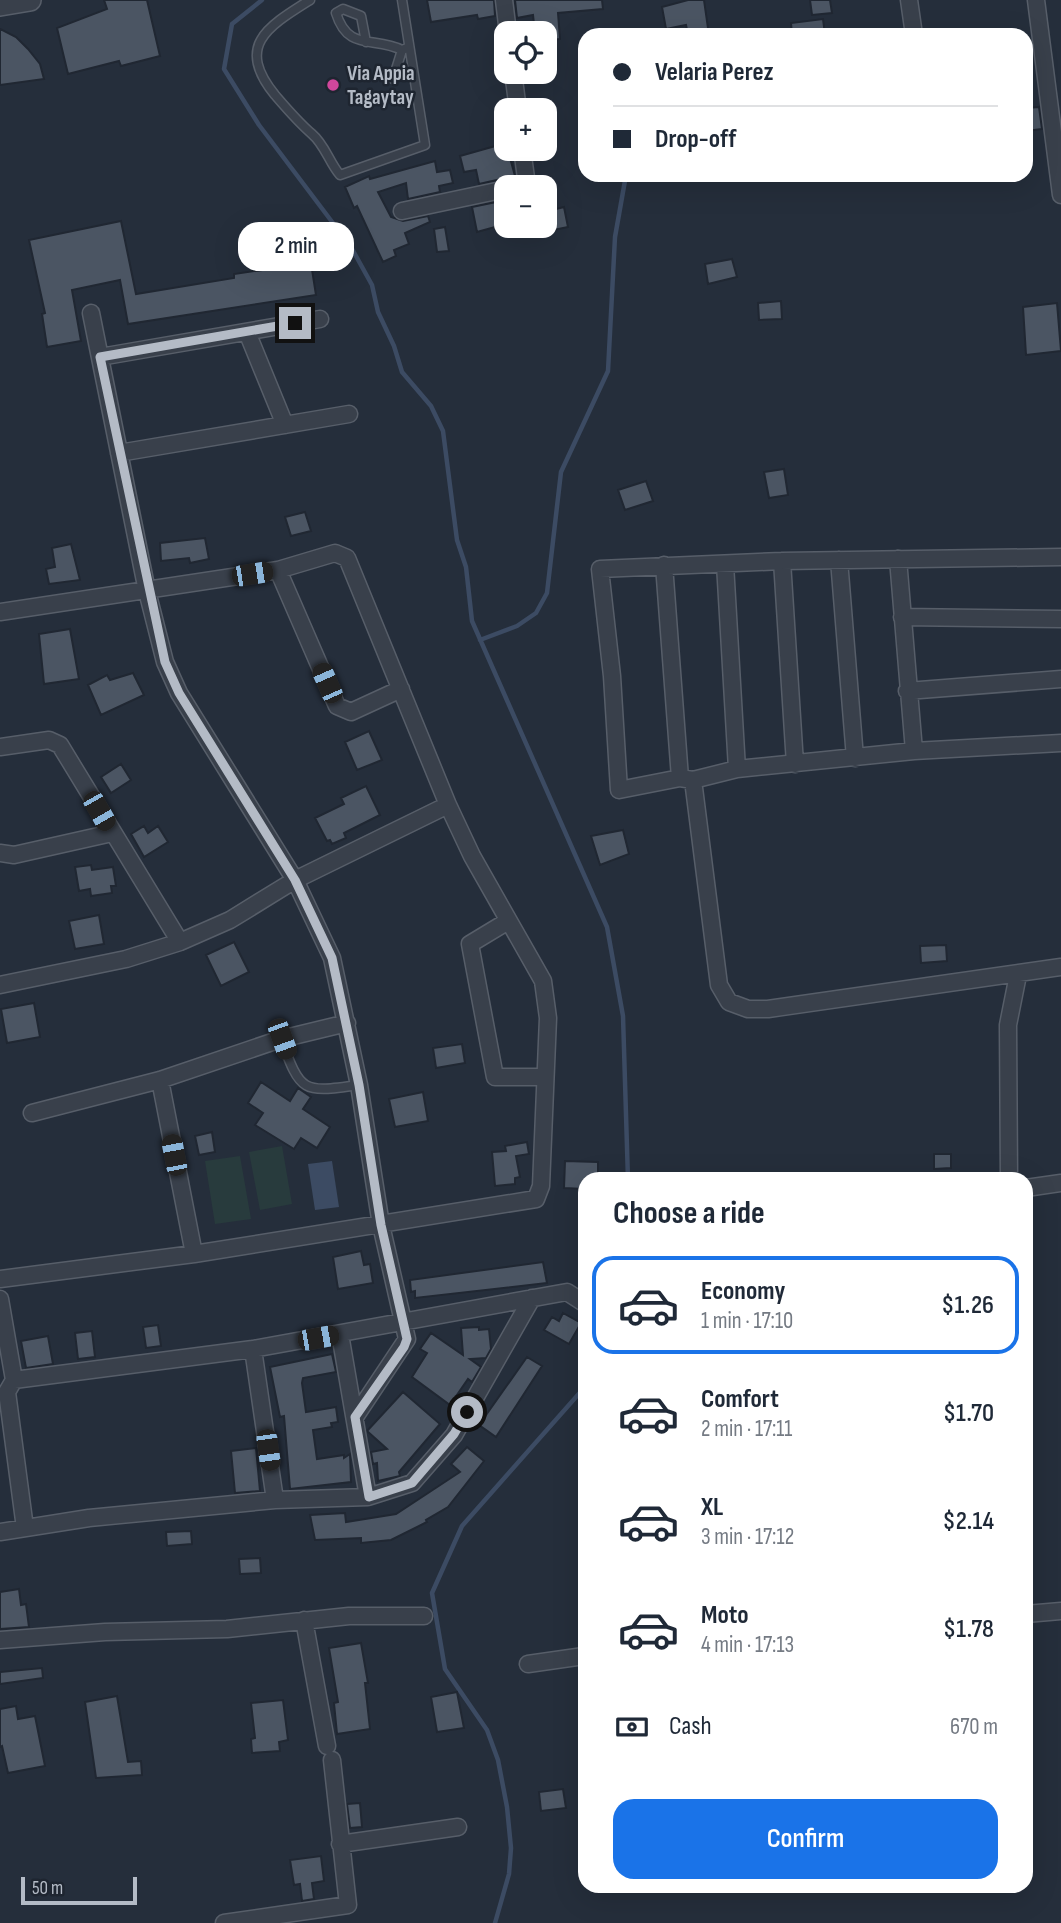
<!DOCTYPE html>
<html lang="en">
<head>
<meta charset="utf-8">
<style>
	:root { --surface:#fff; --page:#f2f2f3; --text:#1f2937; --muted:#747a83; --line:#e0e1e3; --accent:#1a73e8 }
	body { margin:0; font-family:"Sofia Sans Condensed",sans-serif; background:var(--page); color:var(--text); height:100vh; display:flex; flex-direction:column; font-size:26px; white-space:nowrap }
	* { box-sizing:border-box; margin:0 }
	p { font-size:23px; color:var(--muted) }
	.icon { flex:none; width:38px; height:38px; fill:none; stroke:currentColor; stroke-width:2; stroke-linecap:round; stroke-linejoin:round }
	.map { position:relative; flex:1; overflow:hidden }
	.details { position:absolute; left:578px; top:1172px; width:455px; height:721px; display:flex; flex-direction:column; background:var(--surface); border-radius:21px; box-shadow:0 7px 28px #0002 }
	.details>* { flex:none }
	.guide { position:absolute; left:578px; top:28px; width:455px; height:154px; border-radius:21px; box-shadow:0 7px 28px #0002; display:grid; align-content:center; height:154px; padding:0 35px; background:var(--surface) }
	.controls { position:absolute; left:494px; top:21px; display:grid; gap:14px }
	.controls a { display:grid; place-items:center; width:63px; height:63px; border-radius:14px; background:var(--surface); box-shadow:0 7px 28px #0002; font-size:35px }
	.scale { position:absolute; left:21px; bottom:18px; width:116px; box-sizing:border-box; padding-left:7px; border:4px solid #b4bbc6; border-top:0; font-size:19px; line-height:24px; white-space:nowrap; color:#b4bbc6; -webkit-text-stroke:5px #1e2530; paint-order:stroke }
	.end { position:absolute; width:32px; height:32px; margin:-16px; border:9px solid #b4bbc6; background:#111; box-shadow:0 0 0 4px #111 }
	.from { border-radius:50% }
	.bubble { position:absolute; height:49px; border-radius:21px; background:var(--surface); box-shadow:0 7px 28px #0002; font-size:23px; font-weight:600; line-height:49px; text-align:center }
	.car { position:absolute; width:21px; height:42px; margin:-21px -10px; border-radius:9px; box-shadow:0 0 5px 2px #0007; background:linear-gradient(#222 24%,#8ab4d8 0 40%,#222 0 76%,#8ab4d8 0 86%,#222 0) }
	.guide b { display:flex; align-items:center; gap:24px; height:66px; font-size:26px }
	.guide b+b { border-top:2px solid var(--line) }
	.guide i { width:18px; height:18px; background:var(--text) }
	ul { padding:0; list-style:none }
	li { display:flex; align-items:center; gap:21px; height:98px; margin:0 14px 10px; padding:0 21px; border:4px solid transparent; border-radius:21px }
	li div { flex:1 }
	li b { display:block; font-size:26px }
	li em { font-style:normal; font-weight:600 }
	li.selected { border-color:var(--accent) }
	li>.icon { width:63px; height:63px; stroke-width:1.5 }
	h2 { padding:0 35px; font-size:32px; line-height:84px }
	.pay { display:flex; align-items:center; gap:18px; height:77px; padding:0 35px; font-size:26px }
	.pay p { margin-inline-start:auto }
	.button { display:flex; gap:14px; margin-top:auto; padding:14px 35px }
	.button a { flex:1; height:80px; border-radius:21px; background:var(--accent); color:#fff; font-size:28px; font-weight:600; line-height:80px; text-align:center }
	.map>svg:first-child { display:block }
</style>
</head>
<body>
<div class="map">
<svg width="1061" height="1923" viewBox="0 0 1061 1923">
	<rect width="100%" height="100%" fill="#252e3b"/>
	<path fill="#283b3d" d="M282,1146l10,58 -32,6 -11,-58z
		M240,1156l11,63 -36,5 -10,-63z"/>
	<path fill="#3c4b63" d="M332,1161l7,46 -24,3 -7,-46z"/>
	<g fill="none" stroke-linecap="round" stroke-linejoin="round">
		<path stroke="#3c4b63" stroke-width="4.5" d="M262,0l-30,24 -8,45 35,56 92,122 21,38 6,27 16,34 8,26 29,34 12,25 14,109 9,27 6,54 135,306 16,89 5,164
			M480,640l37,-14 19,-13 11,-20 14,-121 47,-101 7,-134 11,-62
			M495,1923l14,-49 2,-26 -4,-41 -9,-47 -11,-30 -42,-61 -13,-76 30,-67 122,-138"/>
	</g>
	<path fill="#4b5563" stroke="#202732" stroke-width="2" d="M104,0h43l13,56 -39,10 -2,-5 -51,13 -11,-46 50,-19z
		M427,0h67l1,16 -17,3 -1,-4 -46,7z
		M515,0h87l1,9 -45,4 2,26 -16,2v-8h-9l-2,-18 -16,3z
		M688,0h16l5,35h-21l-2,-10 -20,4 -4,-22z
		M810,0h20l2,13 -20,2z
		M823,19l2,16h-33l-1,-12z
		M0,29l16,8 12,12 12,15 4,15 -44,6z
		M1039,107l3,22 -16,2v-23z
		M506,143l9,33 -36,8 -3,-14 -12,2 -4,-16z
		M435,161l2,11 13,-2 3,13 -14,3 1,6 -32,7 -2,-16 -28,9 13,25 12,4 25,-5 2,6 -25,11 4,11 -15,6 2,6 -13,6 -26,-56 -3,2 -9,-21 24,-11 1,3z
		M506,200v24l-29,8 -5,-25z
		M564,207l4,20 -24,5v-20z
		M121,221l15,73 98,-16v-4l77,-11 5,32 -188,29 -8,-44 -48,10 9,51 -34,6 -5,-33 3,-1 -16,-73z
		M445,227l4,24 -12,1 -3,-23z
		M732,259l5,18 -29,7 -3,-20z
		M781,301l1,18 -23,1 -1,-17z
		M1057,303l4,48 -35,4 -3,-48z
		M784,469l4,26 -19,3 -5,-26z
		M646,481l7,20 -28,9 -7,-20z
		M305,512l6,19 -20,5 -6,-19z
		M205,538l4,21 -19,4 -1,-5 -28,3 -1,-18z
		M71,544l9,36 -31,4 -3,-15 9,-2 -3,-19z
		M70,629l9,50 -35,5 -5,-50z
		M133,673l11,22 -43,20 -13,-30 19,-10 3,5z
		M369,731l13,29 -25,10 -12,-28z
		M121,764l10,16 -20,13 -10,-16z
		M366,786l14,29 -36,18 2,5 -14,6 -2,-4 -3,1 -12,-23 29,-14 -3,-6z
		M144,826l4,7 10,-7 10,16 -24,15 -13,-23z
		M623,830l6,24 -29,11 -9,-29z
		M91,865l1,5 21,-3 3,19h-5l1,7 -21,3 -1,-7 -11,2 -4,-24z
		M99,915l5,29 -29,5 -6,-28z
		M234,942l15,30 -28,14 -15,-31z
		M946,945l1,16 -26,2 -1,-17z
		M34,1003l6,34 -33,6 -6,-34z
		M462,1044l3,19 -29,5 -3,-20z
		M261,1082l29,19 8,-13 13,9 -8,12 27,18 -13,21 -16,-10 -7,11 -39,-24 8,-12 -15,-10z
		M423,1092l5,29 -33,6 -6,-28z
		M212,1132l3,20 -16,3 -4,-19z
		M527,1142l2,12 -13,2 4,21 -5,1v6l-20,2 -3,-34 14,-1 -1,-5z
		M934,1154h17v14l-17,1z
		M565,1161l33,1v18h-14v9l-20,-1z
		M361,1251l3,14 6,-1 3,19 -35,6 -5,-32z
		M543,1262l4,21 -132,15v-7l-4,1 -1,-12z
		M563,1313l18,10 -12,21 -25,-14 8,-13 7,4z
		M158,1325l3,21 -15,2 -3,-21z
		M479,1327v3l10,-1 2,20 -5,9 -16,1 11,8 -9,15 -4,-3 -18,26 -38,-28 15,-24 -7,-4 11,-16 32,22 -2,-27z
		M92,1331l3,26 -17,2 -3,-26z
		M48,1336l5,28 -27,4 -5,-27z
		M332,1354l4,18 -33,6 -1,5 4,29 30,-5 2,15 -7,1 1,4 -19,3 4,29 27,-4v3l6,-4 1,28 -61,7 -6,-73 -4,1 -10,-50z
		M527,1357l15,9 -46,71 -17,-12z
		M403,1392l37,32 -41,48 1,4 -22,5 -1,-18 -4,1 -2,-12 16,-3 -20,-18z
		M467,1447l17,14 -36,46 -22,13 1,2 -36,18 -30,3v-5l-46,2 -5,-25 35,-2 1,9 50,-8 64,-42 -9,-8z
		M256,1448l4,43 -25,2 -4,-42z
		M191,1531l1,13 -25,2 -1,-14z
		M260,1558l1,15 -21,1 -1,-15z
		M19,1589l2,16 5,-1 3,23 -29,2v-37z
		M361,1643l7,40h-3l5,46 -33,5 -3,-31 4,-1 -9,-54z
		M42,1668l1,10 -43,6v-12z
		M457,1692l7,36 -27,4 -6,-35z
		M117,1696l11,66 13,-1 1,14 -46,3 -11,-76z
		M283,1700l5,40 -9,2 1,9 -28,2 -1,-14 4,-1 -4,-35z
		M16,1706l2,13 17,-3 10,50 -37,7 -6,-27 -2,1v-38z
		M563,1789l3,19 -25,3 -2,-19z
		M360,1803l2,24 -12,1 -3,-24z
		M321,1856l3,25 -12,2 2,16 -12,2 -2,-17 -6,1 -4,-25z"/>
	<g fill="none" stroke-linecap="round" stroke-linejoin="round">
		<defs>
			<path id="service" d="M310,0c-43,27 -75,46 -35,95 12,14 23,27 37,39 13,11 17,28 28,41l85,-30 -23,-145
				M366,42l-5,-26 -18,-7 -7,4c12,39 38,23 66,37
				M393,79l9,-29 5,-2
				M281,1039c20,54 21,54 78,46"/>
			<path id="minor" d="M504,0l4,33
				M909,0l5,35
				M1036,0l25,195
				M513,72l5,38
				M514,187l13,-2 -5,-36
				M402,211l104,-22
				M91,313l56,278 18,71 14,31 116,187 37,78 27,127 22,140 26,114 -52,78
				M247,332l38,93
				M100,357l220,-38
				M119,453l230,-39
				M1061,557l-279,4 -182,8 12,107 7,114 61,-12 13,2 44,-11 177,-18 147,-8
				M898,559l16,192
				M839,560l16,198
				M782,561l13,203
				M725,564l12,205
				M664,565l16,213
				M278,570l59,136 14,6 50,-23
				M0,612l278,-42 57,-17 12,5 101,247 24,51 71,125 5,37 -7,168 -5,13 -342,55 -194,25
				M902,617l159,2
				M907,691l154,-12
				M0,747l49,-7 11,5 120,197
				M693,780l26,205 10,17 19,7h20l293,-42
				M0,853l14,2 98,-22
				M508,921l-38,23 25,133h50
				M0,985l126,-26 54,-17 50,-22 65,-40 153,-75
				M160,1080l34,174
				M32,1113l128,-33 121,-41 66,-16
				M1009,1180l-1,-155 10,-50
				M1026,1188l35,-5
				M0,1299l14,81 -7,12 18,136
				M340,1334l28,163
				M253,1349l22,151
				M14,1380l239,-31 314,-57 17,11
				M0,1532l89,-14 186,-18 93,-3 44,-14 42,-48 78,-137
				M1026,1614l35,-3
				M304,1620l23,126
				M0,1640l105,-8 122,-3 122,-13h75
				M528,1664l56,-8
				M340,1844l118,-17
				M224,1923l124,-18 -16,-145"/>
			<path id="tertiary" d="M0,5l30,-5"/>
		</defs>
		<use href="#service" stroke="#575e69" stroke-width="11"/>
		<use href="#minor" stroke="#575e69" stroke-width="19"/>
		<use href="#tertiary" stroke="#575e69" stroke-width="24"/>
		<use href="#service" stroke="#39404b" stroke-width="8"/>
		<use href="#minor" stroke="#39404b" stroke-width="16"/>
		<use href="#tertiary" stroke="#39404b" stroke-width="21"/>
	</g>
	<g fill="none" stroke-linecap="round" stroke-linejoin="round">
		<path stroke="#b4bbc6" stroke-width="9" d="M295,323l-195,34 65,305 14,31 116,187 37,78 27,127 22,140 26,114 -3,8 -49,70 14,80 43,-14 42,-49 13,-22"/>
	</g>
	<circle fill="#d1479c" stroke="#1e2530" stroke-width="2.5" cx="333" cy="85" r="7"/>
	<g text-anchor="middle" stroke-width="5" stroke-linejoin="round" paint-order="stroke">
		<g font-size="21" font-weight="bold" fill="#b4bbc6" stroke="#1e2530" text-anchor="start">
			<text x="347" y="80">Via Appia<tspan x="347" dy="24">Tagaytay</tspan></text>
		</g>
	</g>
</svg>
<div class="controls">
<a><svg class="icon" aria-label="locate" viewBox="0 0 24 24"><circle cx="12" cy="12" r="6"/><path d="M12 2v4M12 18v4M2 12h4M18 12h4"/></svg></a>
<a>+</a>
<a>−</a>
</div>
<div class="scale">50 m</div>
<i class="end from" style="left:467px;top:1412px"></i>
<i class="end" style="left:295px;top:323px"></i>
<div class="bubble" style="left:238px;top:222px;width:116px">2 min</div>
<i class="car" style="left:252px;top:574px;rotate:81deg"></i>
<i class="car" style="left:327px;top:683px;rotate:336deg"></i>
<i class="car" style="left:99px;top:811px;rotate:150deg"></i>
<i class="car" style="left:282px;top:1039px;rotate:160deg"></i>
<i class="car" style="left:174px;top:1155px;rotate:349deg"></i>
<i class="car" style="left:318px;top:1338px;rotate:80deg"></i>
<i class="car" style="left:268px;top:1450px;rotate:172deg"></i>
<div class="guide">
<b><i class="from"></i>Velaria Perez</b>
<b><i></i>Drop-off</b>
</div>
<section class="details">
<h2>Choose a ride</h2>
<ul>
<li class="selected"><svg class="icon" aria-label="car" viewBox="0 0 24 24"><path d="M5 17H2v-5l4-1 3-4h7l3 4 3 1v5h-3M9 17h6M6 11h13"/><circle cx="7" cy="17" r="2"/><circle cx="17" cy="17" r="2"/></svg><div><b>Economy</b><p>1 min · 17:10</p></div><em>$1.26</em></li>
<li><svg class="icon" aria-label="car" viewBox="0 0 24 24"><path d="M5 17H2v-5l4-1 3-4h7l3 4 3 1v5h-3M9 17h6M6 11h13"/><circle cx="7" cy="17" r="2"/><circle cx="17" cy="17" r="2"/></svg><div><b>Comfort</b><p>2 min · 17:11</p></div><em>$1.70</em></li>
<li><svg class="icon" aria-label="car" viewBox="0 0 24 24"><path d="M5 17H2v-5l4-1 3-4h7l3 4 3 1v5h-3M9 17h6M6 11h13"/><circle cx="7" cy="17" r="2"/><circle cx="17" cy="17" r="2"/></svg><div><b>XL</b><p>3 min · 17:12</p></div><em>$2.14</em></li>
<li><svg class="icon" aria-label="car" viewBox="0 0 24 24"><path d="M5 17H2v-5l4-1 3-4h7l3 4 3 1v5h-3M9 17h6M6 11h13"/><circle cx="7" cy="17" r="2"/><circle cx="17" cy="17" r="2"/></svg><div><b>Moto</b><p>4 min · 17:13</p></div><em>$1.78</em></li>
</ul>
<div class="pay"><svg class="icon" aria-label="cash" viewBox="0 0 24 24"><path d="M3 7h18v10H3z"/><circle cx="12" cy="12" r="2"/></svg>Cash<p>670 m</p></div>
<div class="button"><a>Confirm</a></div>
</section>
</div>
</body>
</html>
